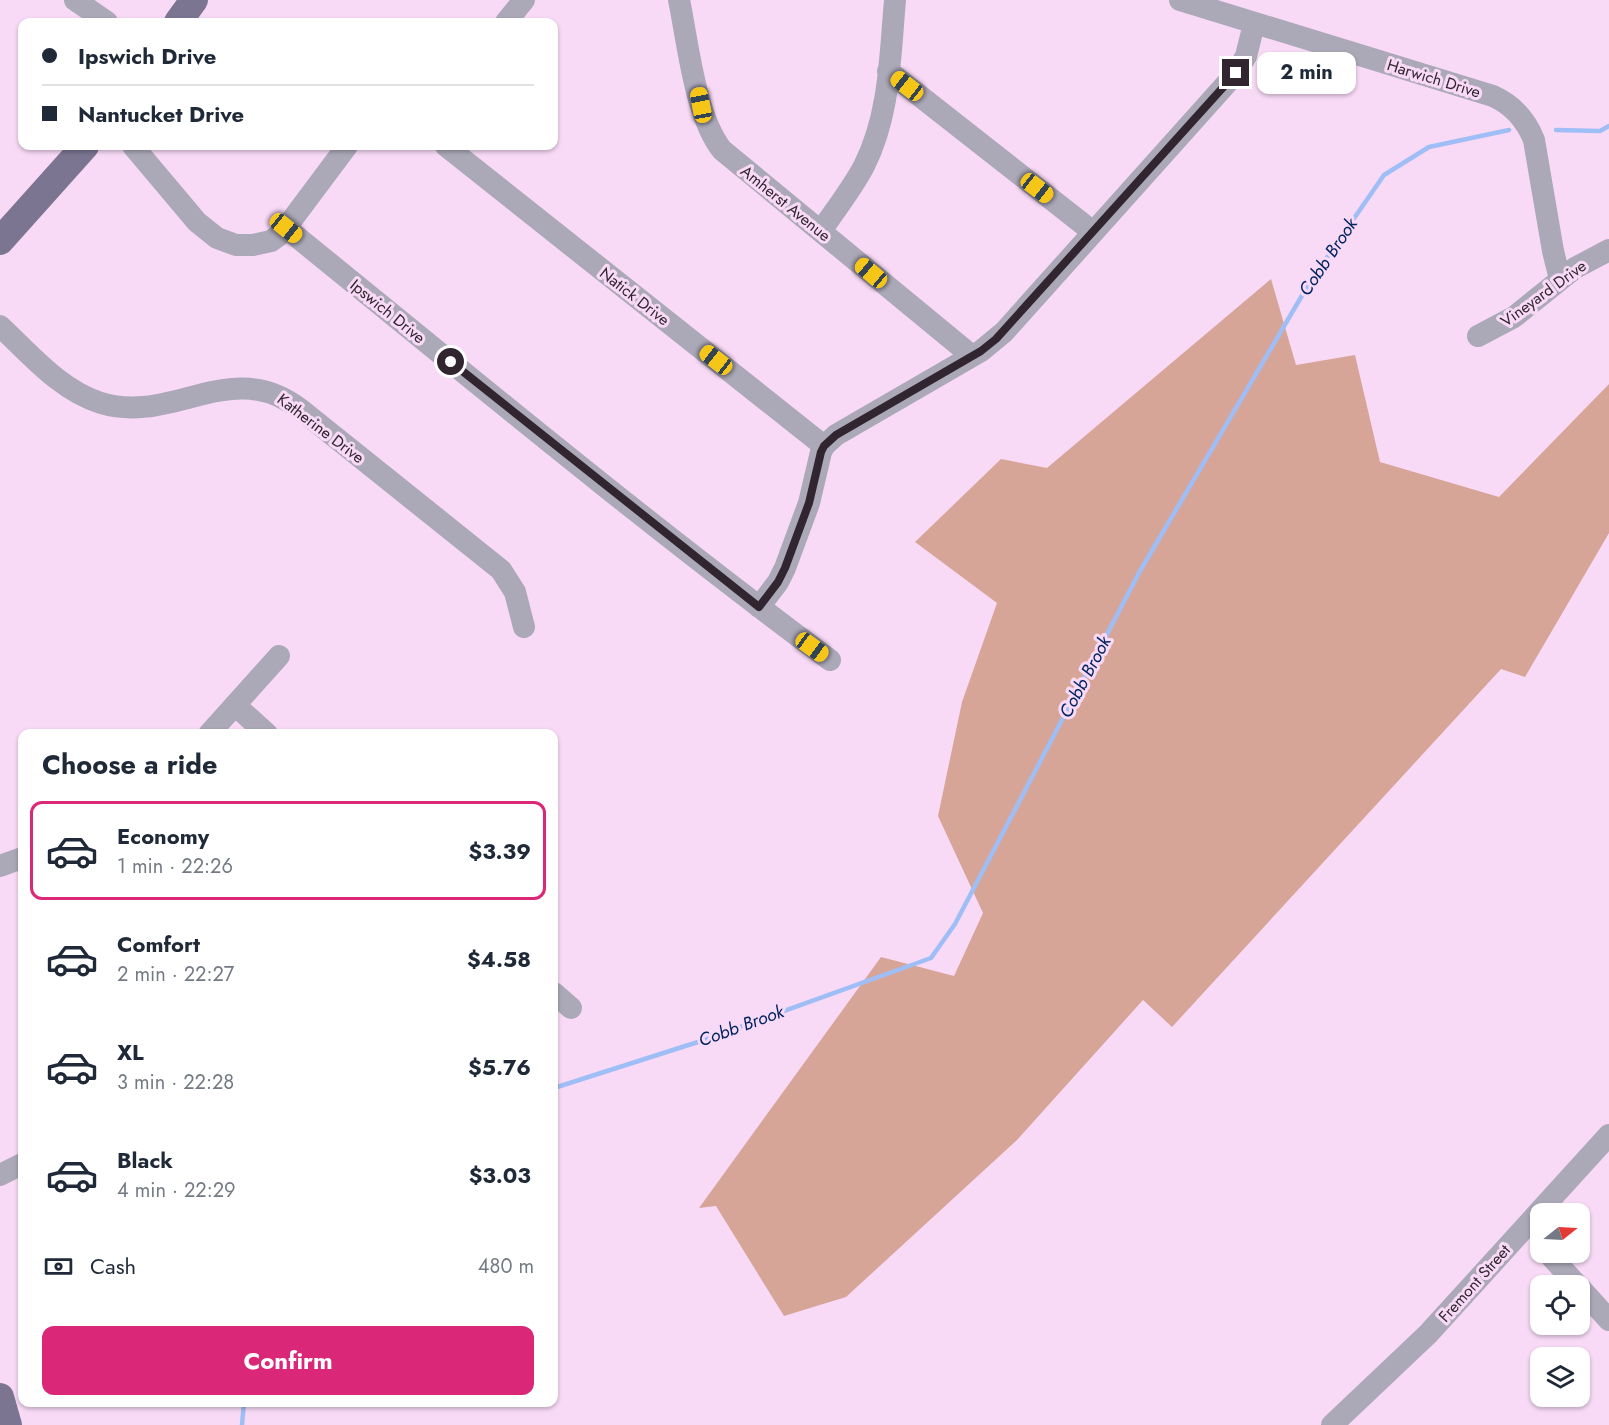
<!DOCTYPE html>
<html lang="en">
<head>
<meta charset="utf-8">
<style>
	:root { --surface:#fff; --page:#f6f6f7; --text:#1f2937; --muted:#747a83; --line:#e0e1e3; --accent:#db2777 }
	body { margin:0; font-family:Jost,sans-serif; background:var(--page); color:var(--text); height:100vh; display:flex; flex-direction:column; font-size:22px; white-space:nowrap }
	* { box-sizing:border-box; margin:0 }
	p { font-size:20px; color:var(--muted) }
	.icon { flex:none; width:33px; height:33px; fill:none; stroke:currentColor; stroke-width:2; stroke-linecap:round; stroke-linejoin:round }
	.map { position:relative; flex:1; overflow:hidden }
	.side { position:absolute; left:18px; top:729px; width:540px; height:678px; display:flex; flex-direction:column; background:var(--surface); border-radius:12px; box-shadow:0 2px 4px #0004 }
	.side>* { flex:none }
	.hud { position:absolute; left:18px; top:18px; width:540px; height:132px; border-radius:12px; box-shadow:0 2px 4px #0004; display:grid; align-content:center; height:132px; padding:0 24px; background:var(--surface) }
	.needle { width:39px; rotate:72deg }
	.buttons { position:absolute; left:1530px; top:1203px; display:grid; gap:12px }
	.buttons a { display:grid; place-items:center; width:60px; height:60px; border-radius:12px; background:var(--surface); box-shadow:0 2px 4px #0004; font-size:30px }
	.end { position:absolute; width:27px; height:27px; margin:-14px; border:8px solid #312630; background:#fff; box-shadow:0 0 0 3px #fff }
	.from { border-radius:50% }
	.bubble { position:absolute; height:42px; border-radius:12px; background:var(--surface); box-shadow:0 2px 4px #0004; font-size:20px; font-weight:700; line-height:42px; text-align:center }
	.car { position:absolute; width:18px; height:36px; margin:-18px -9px; border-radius:8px; box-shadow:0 0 4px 2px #0007; background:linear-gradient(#f5c518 24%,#345 0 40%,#f5c518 0 76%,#345 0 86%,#f5c518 0) }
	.hud b { display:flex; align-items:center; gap:21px; height:57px; font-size:22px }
	.hud b+b { border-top:2px solid var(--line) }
	.hud i { width:15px; height:15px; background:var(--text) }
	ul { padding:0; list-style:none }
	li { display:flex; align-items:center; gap:18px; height:99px; margin:0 12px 9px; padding:0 12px; border:3px solid transparent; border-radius:12px }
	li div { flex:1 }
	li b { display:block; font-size:22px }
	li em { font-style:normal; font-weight:700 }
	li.selected { border-color:var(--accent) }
	li>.icon { width:54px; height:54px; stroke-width:1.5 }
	h2 { padding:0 24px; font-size:27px; line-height:72px }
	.pay { display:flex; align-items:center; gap:15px; height:66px; padding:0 24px; font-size:22px }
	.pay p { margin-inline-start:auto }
	.action { display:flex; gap:12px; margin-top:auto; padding:12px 24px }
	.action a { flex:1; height:69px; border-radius:12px; background:var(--accent); color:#fff; font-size:24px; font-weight:700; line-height:69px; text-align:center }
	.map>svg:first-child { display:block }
</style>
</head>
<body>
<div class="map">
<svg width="1609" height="1425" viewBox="0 0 1609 1425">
	<rect width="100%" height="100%" fill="#f8daf6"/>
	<path fill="#d7a598" d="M1271,279l25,86 59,-10 25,107 119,35 110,-113v149l-84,144 -24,-8 -329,358 -29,-27 -126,140 -171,157 -62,19 -68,-110 -17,2 182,-251 73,19 29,-63 -45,-97 24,-114 35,-99 -82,-61 86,-83 46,9z"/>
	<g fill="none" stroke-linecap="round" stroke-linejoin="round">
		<path stroke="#9ebef5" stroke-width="4.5" d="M1556,130l44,1 9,-5
			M554,1088l147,-47 230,-83 24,-34 185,-353 170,-289 74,-107 45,-28 80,-17
			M242,1425l2,-23"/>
		<path stroke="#aba8b8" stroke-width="22" d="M75,0l32,22
			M679,0c9,43 16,116 43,150l250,206
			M1180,0l313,96c20,9 33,24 41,44l19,111 7,28
			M506,22l18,-22
			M888,71l205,161
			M133,146l64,76 20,16 19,7h17l18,-4 11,-8 65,-87
			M446,146l378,300
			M286,228c180,146 358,294 544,432
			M821,231c14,-21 31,-42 43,-65 26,-51 26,-110 31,-166
			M0,326c30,28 61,65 101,77 72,22 130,-47 199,6l201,161 14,22 9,35
			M1478,336l36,-19 61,-49 34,-18
			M759,607l19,-25 7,-14 24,-65 12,-51 3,-6 12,-11 145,-84 23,-19 232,-259 10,-17 8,-32
			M235,705l32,29
			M209,734l70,-78
			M0,866l22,-8
			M554,993l17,15
			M0,1175l22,-11
			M1547,1252l31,34
			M1580,1288l29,32
			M1332,1425l96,-91 181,-199"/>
		<path stroke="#7b7591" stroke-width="28" d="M178,22l16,-22
			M0,241l85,-95
			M0,1397l8,28"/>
	</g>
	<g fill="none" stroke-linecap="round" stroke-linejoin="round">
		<path stroke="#312630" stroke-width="8" d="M451,362l308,245 19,-25 7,-14 24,-65 12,-51 3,-6 12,-11 145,-84 15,-12 240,-266"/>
	</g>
	<g text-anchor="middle" stroke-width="6" stroke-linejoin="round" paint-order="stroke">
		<g font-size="16" fill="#312630" stroke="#f8daf6">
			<text transform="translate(1434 78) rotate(17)" y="6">Harwich Drive</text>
			<text transform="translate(786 203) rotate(39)" y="6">Amherst Avenue</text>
			<text transform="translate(1543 293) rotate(-36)" y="6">Vineyard Drive</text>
			<text transform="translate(635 296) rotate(38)" y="6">Natick Drive</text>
			<text transform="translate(388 311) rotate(39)" y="6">Ipswich Drive</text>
			<text transform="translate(321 428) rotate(37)" y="6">Katherine Drive</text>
			<text transform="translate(1474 1283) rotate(-48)" y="6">Fremont Street</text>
		</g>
		<g font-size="18" font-style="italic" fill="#012461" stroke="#f8daf6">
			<text transform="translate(1328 257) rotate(-56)" y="6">Cobb Brook</text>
			<text transform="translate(1085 677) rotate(-62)" y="6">Cobb Brook</text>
			<text transform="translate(741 1026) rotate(-20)" y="6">Cobb Brook</text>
		</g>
	</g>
</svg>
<div class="buttons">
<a><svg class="needle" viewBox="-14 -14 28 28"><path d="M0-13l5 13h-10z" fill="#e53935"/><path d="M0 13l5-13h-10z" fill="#747a83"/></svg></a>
<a><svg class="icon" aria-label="locate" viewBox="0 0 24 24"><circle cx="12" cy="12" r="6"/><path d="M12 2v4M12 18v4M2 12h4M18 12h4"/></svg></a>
<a><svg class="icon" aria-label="layers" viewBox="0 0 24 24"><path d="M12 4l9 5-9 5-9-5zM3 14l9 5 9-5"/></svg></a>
</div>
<i class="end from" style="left:451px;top:362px"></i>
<i class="end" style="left:1236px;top:73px"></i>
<div class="bubble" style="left:1257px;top:52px;width:99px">2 min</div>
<i class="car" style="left:907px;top:86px;rotate:308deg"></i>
<i class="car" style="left:701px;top:105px;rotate:349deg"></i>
<i class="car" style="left:1037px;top:188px;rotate:128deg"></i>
<i class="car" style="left:286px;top:228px;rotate:129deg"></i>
<i class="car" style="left:871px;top:273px;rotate:310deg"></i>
<i class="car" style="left:716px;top:360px;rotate:308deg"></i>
<i class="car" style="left:812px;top:647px;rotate:126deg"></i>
<div class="hud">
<b><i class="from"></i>Ipswich Drive</b>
<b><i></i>Nantucket Drive</b>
</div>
<section class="side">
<h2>Choose a ride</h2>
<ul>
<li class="selected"><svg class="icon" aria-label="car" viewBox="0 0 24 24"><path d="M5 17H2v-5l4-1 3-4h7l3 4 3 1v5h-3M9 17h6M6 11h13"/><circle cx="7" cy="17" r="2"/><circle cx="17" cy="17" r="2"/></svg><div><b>Economy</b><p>1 min · 22:26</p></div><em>$3.39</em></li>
<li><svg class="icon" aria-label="car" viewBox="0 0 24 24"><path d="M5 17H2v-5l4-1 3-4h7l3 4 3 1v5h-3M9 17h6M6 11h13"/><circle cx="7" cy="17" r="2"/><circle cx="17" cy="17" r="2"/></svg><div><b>Comfort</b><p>2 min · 22:27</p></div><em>$4.58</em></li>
<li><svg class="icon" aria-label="car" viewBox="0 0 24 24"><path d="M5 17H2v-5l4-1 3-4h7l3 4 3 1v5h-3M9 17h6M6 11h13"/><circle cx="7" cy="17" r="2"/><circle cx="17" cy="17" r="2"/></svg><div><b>XL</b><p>3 min · 22:28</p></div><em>$5.76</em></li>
<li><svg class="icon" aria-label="car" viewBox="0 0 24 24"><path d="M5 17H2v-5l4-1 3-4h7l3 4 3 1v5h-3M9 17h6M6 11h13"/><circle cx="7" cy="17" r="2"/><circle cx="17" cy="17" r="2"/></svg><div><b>Black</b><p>4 min · 22:29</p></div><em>$3.03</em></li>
</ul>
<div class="pay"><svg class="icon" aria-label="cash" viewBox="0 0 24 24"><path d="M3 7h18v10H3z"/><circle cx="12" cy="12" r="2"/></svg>Cash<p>480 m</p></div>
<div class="action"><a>Confirm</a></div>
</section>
</div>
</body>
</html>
